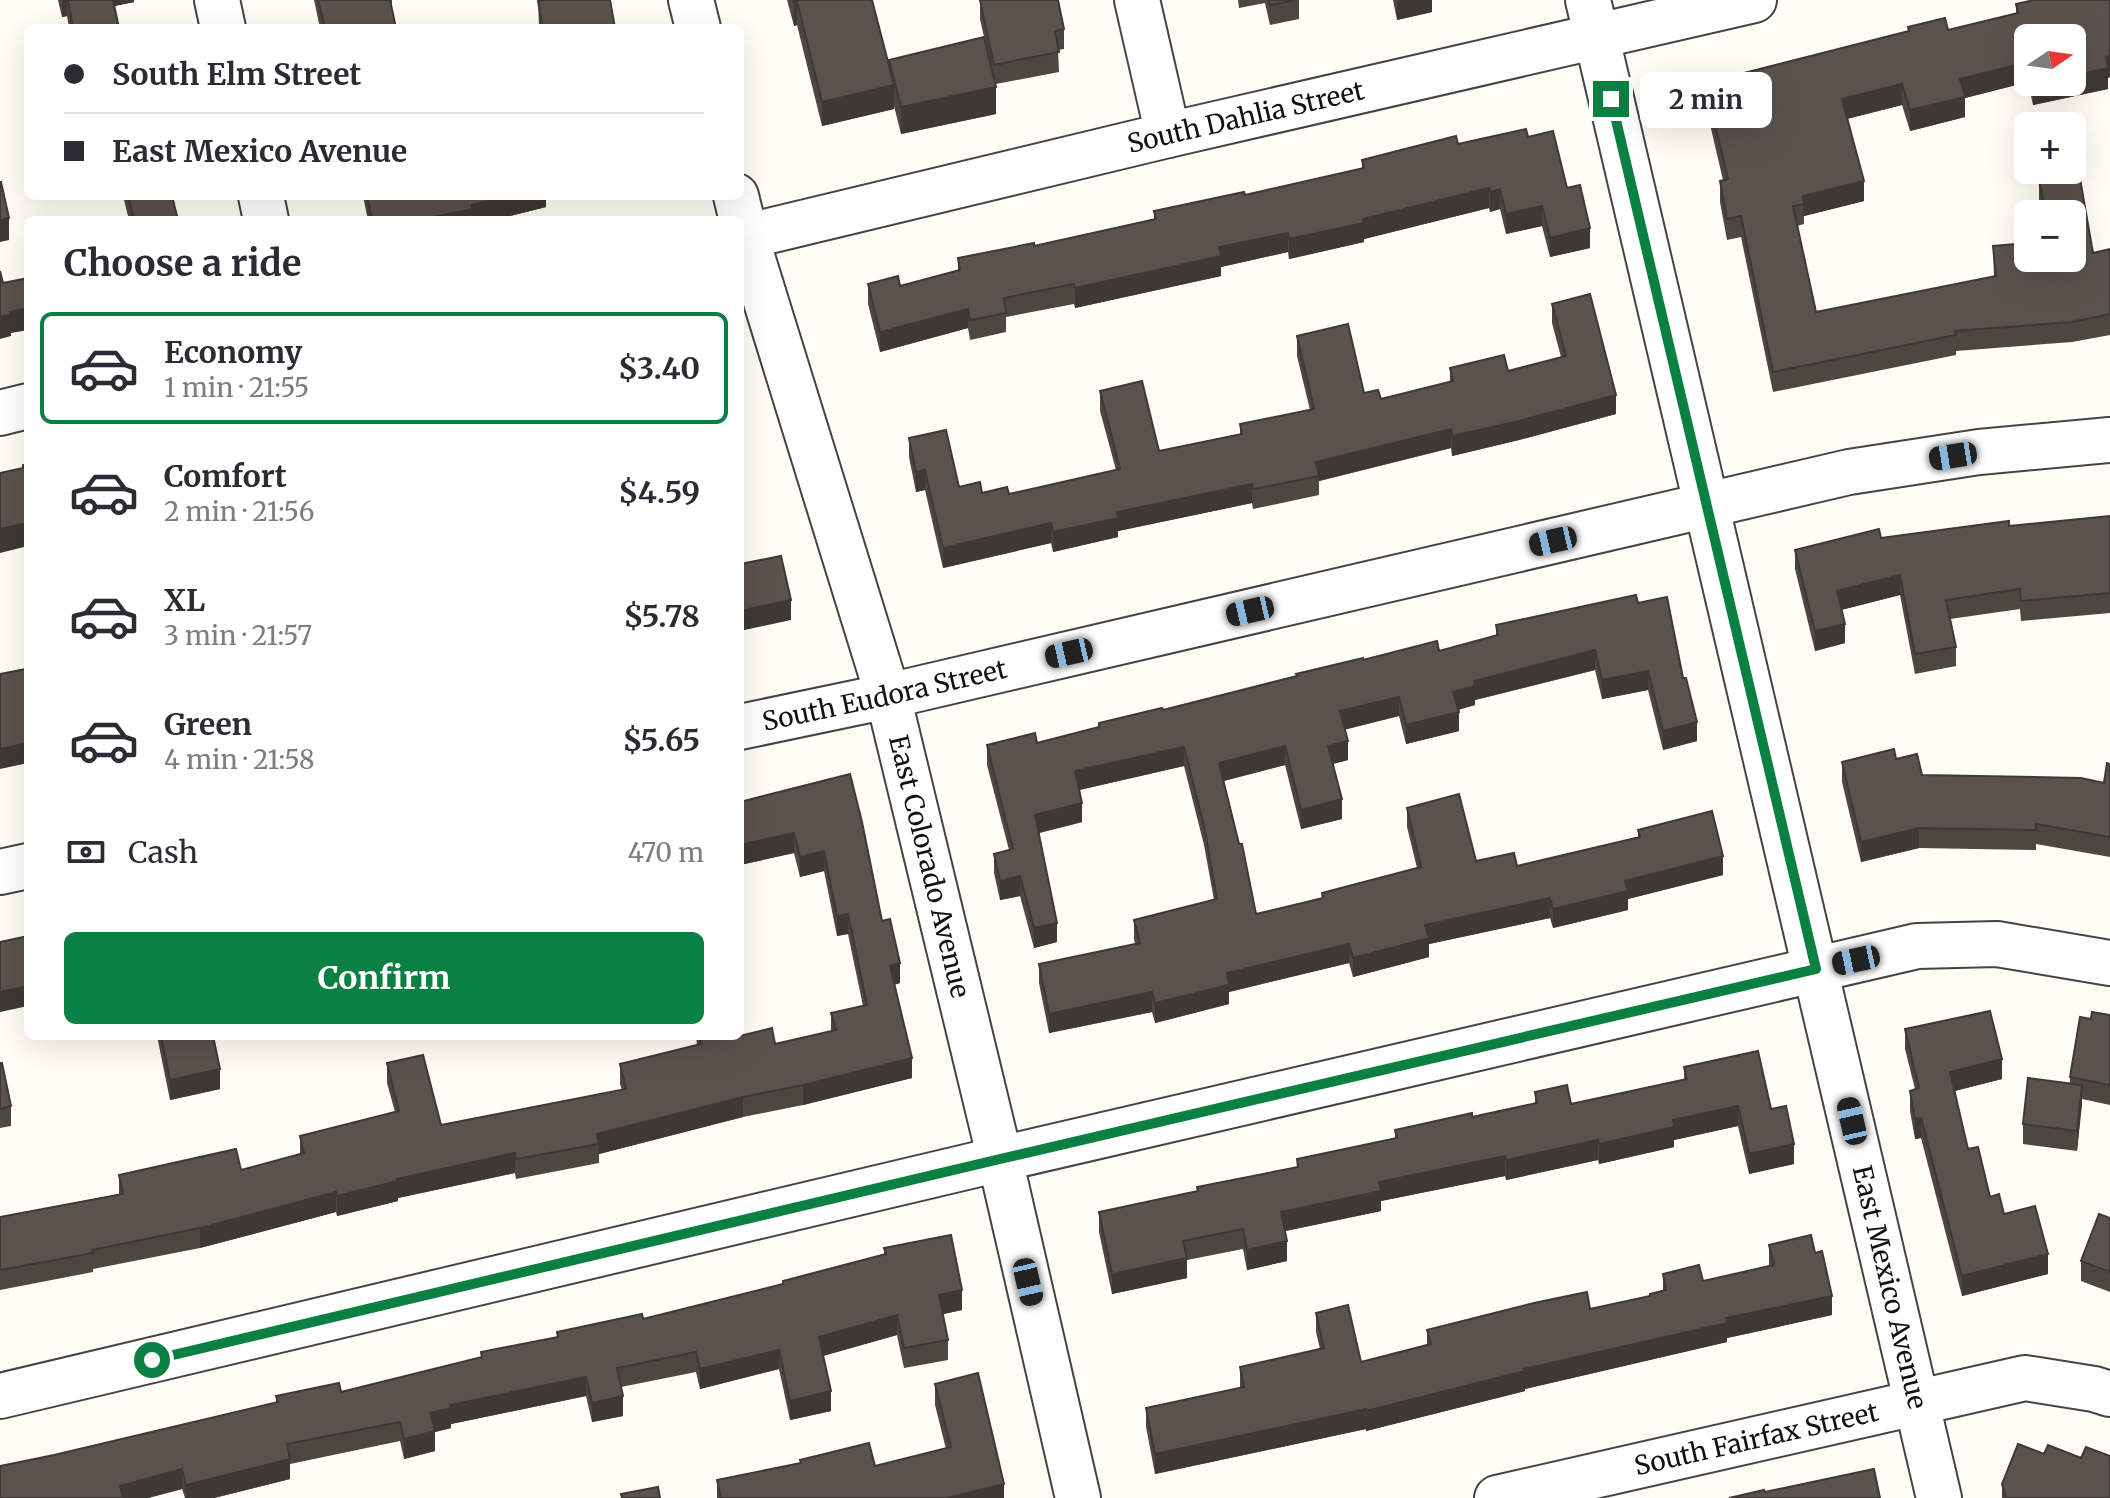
<!DOCTYPE html>
<html lang="en">
<head>
<meta charset="utf-8">
<style>
	:root { --surface:#fff; --page:#f7f7f7; --text:#2b2b33; --muted:#7c7c81; --line:#e1e1e2; --accent:#0b8043 }
	body { margin:0; font-family:Merriweather,serif; background:var(--page); color:var(--text); height:100vh; display:flex; flex-direction:column; font-size:30px; white-space:nowrap }
	* { box-sizing:border-box; margin:0 }
	p { font-size:26px; color:var(--muted) }
	.icon { flex:none; width:44px; height:44px; fill:none; stroke:currentColor; stroke-width:2; stroke-linecap:round; stroke-linejoin:round }
	.map { position:relative; flex:1; overflow:hidden }
	.sheet { position:absolute; left:24px; top:216px; width:720px; height:824px; display:flex; flex-direction:column; background:var(--surface); border-radius:12px; box-shadow:0 8px 32px #0002 }
	.sheet>* { flex:none }
	.banner { position:absolute; left:24px; top:24px; width:720px; height:176px; border-radius:12px; box-shadow:0 8px 32px #0002; display:grid; align-content:center; height:176px; padding:0 40px; background:var(--surface) }
	.needle { width:52px; rotate:77deg }
	.buttons { position:absolute; left:2014px; top:24px; display:grid; gap:16px }
	.buttons a { display:grid; place-items:center; width:72px; height:72px; border-radius:12px; background:var(--surface); box-shadow:0 8px 32px #0002; font-size:40px }
	.end { position:absolute; width:36px; height:36px; margin:-18px; border:10px solid #0b8043; background:#fff; box-shadow:0 0 0 4px #fff }
	.from { border-radius:50% }
	.bubble { position:absolute; height:56px; border-radius:12px; background:var(--surface); box-shadow:0 8px 32px #0002; font-size:26px; font-weight:700; line-height:56px; text-align:center }
	.car { position:absolute; width:24px; height:48px; margin:-24px -12px; border-radius:10px; box-shadow:0 0 6px 2px #0007; background:linear-gradient(#222 24%,#8ab4d8 0 40%,#222 0 76%,#8ab4d8 0 86%,#222 0) }
	.banner b { display:flex; align-items:center; gap:28px; height:76px; font-size:30px }
	.banner b+b { border-top:2px solid var(--line) }
	.banner i { width:20px; height:20px; background:var(--text) }
	ul { padding:0; list-style:none }
	li { display:flex; align-items:center; gap:24px; height:112px; margin:0 16px 12px; padding:0 24px; border:4px solid transparent; border-radius:12px }
	li div { flex:1 }
	li b { display:block; font-size:30px }
	li em { font-style:normal; font-weight:700 }
	li.active { border-color:var(--accent) }
	li>.icon { width:72px; height:72px; stroke-width:1.5 }
	h2 { padding:0 40px; font-size:36px; line-height:96px }
	.pay { display:flex; align-items:center; gap:20px; height:88px; padding:0 40px; font-size:30px }
	.pay p { margin-inline-start:auto }
	.primary-button { display:flex; gap:16px; margin-top:auto; padding:16px 40px }
	.primary-button a { flex:1; height:92px; border-radius:12px; background:var(--accent); color:#fff; font-size:32px; font-weight:700; line-height:92px; text-align:center }
	.map>svg:first-child { display:block }
</style>
</head>
<body>
<div class="map">
<svg width="2110" height="1498" viewBox="0 0 2110 1498">
	<rect width="100%" height="100%" fill="#fffdf5"/>
	<g fill="none" stroke-linecap="round" stroke-linejoin="round">
		<defs>
			<g id="minor">
				<path d="M217,0l6,28"/>
				<path d="M691,0l7,28"/>
				<path d="M1137,0l31,135"/>
				<path id="s1" d="M1588,0l351,1498"/>
				<path d="M261,196l5,24"/>
				<path id="s2" d="M736,196l10,41 142,459 112,463 78,339"/>
				<path id="s3" d="M740,238l428,-103 586,-135"/>
				<path d="M0,413l28,-7"/>
				<path id="s4" d="M740,727l148,-31 961,-224 130,-20 131,-12"/>
				<path d="M0,872l28,-6"/>
				<path d="M0,1396l1000,-237 917,-213 80,-2 113,19"/>
				<path id="s5" d="M1497,1498l528,-120 69,11 16,5"/>
			</g>
		</defs>
		<use href="#minor" stroke="#444" stroke-width="48"/>
		<use href="#minor" stroke="#fff" stroke-width="44"/>
	</g>
	<path fill="#4d4742" fill-rule="evenodd" d="M58,0h76v2l-20,4 5,22h-50l-2,-12 -5,1z
		M314,0h78v8l4,20h-76z
		M538,0h72l5,28h-76z
		M787,0h85l17,65v-5l95,-23 -4,-18v-19l84,29v20l-6,1 1,22 -63,12v30l-95,20 -7,-28v3l-72,17 -25,-101 -3,1z
		M1238,0h61v19l-29,6 -5,-22 -26,5z
		M1393,0h39v12l-35,8z
		M2034,0h76v77l-2,1v11l-75,16 -5,-23 -63,16v19l-55,14 -8,-26 -55,14 17,62v20l-60,15v8l-7,2 19,86 178,-36 -1,-30 35,-3v15h44v-44h-30l-3,-13v-21l40,-7 14,80 17,-4v86l-38,7 -116,9v4l-183,37 -32,-155 -14,3 -7,-38v-21l3,-1 -18,-77v-20l203,-51v-5l37,-9 3,12 68,-17v-9zM2028,38h44v44h-44z
		M1528,137l39,51 23,60 -40,9 -8,-31 -36,8 -6,-25 -10,3 -1,-4 -125,31v3l-75,17 -1,-7 -67,15v9l-146,32 -1,-4 -68,13v15l-36,8 -2,-12 -88,24 -12,-48v-20l32,2 58,-16v-12l76,-12 120,-27v-8l91,-16 117,-26v-9l96,-16z
		M123,196h49l6,24h-49z
		M363,196h183v11l-52,13h-126z
		M1552,304l64,110 -97,26 -67,16 -1,-8 -132,33v14l-66,14 -1,-6 -134,28v6l-65,15 -2,-9 -108,25 -18,-78 -9,2 -7,-35v-19l50,49 23,6 27,1 107,-24 -16,-59v-20l59,60 81,-16v-11l70,-14 -13,-54v-20l67,57 17,6 69,-17v-14l58,3 53,-14 -9,-34z
		M2110,516v97l-89,8 -1,-12 -70,10 6,28v19l-41,8 -15,-79 -59,15 4,33 -30,8 -20,-82v-19l86,-12z
		M1638,603l59,138 -34,9 -15,-60 -46,9 -7,-29 -120,30v5l-17,5 1,21 -53,13 -7,-28 -54,13 3,31 -15,4 9,55 -41,10 -16,-64 -61,16 32,133 66,-16v-5l95,-25 -10,-41v-19l69,53 41,5 121,-28v-8l85,45 -95,24v11l-75,18 -3,-10 -121,26v13l-76,20 -4,-14 -120,29v12l-74,19 -3,-11 -103,21 -10,-50v-19l96,-20 -1,-5v-19l80,-20 -10,-55 -20,-79 -105,24 3,32 -43,11 18,109 -23,6 -14,-52 -20,4 -6,-27v-19l15,-4 -22,-85v-20l50,-2 62,-16v-4l64,-13 200,-50 76,-9 57,-15v-11z
		M1896,759l26,16 182,8 6,-19v93l-74,-13v6l-117,-2 -58,14 -19,-80v-20z
		M850,774l32,147 18,62 -6,2 18,93 -109,27 -60,12 -144,37v9l-83,16 -1,-6 -117,25v3l-61,15 -1,-4 -136,36 -107,21v3l-93,18v-73l119,-23v-19l122,-5 59,-16v-18l95,-24 -8,-29v-20l54,62 181,-35 -2,-6v-20l77,-19 -1,-9h44l35,8 56,-13v-18l32,-7 -15,-72 -11,2 -13,-65 -24,6 -6,-24 -54,12v-63z
		M2110,1015v90l-28,-6 -5,52 -54,-7v-20l47,-41v-6l21,-58z
		M1905,1029l97,50 -47,12 13,58 22,48 58,77 -86,22 -41,-158 -6,1 -5,-28v-20l5,-2 -10,-40z
		M157,1036h56l7,53 -50,11z
		M0,1063l11,43v20l-11,2z
		M1684,1067l87,42 23,55 -45,10 -11,-48 -64,14v7l-75,17 -1,-4 -92,20 -1,-4 -124,25v10l-96,20 2,30 -40,9 -4,-21 -56,11v18l-75,16 -13,-62v-20l98,-21v-4l100,-20v-8l98,-21v-8l77,-13 63,-13v-12l36,12 113,-25z
		M2110,1218v74l-29,-11v-20z
		M1769,1245l63,70 -105,23v4l-202,47v2l-159,40v-2l-211,45 -9,-47v-19l94,-20v-21l80,-18 -4,-17v-19l45,49 66,-17v-15l163,-21 60,-13 13,-5v-17l40,7 66,-15z
		M884,1248l78,62 -19,4 5,26v20l-44,8 -7,-33 -74,21 8,55 -41,9 -11,-51 -79,20 -4,-17 -75,15 2,29 -31,6 -6,-26 -135,28v4l-16,4v19l-31,8 -4,-18 -110,23v15l-76,19h-29l-3,-9 -34,9h-148l54,-43 222,-53v-6l65,-4 140,-35v-5l76,-15v-5l86,-13 140,-35v-3l101,-27z
		M935,1384l69,114h-287v-18l83,-17v-3l75,6 71,-17 -11,-44z
		M2044,1454l37,4 29,40h-108v-14z"/>
	<path fill="#3f3936" d="M62,0h5v16l-5,1z
		M110,0h24v2l-24,5z
		M1397,0h35v12l-35,8z
		M797,1v24l-3,1v-24z
		M2110,56v21l-2,1v11l-75,16v-21l11,-2h28v-6z
		M2028,62v20l-63,16v19l-55,14v-21l50,-31z
		M1902,84v21l-60,15v-21z
		M894,85v24l-72,17v-24z
		M996,87v27l-95,20v-27z
		M1864,181v20l-60,15 -1,-20z
		M1489,188v20l-125,31v3l-75,17v-20l74,-20z
		M1500,189v20l-10,3v-20z
		M508,196h38v11l-52,13h-76z
		M1542,206v20l-36,8v-20z
		M9,218v22l-9,2v-22z
		M1590,228v20l-40,9v-19z
		M1288,233v19l-67,15v9l-146,32v-20l144,-41z
		M28,308v22l-17,3v3l-11,3v-22l10,-5z
		M968,309v19l-88,24v-20z
		M1616,395v19l-97,26 -67,16v-20z
		M1451,429v19l-132,33 -3,-19z
		M925,470v20l-9,2v-20z
		M1252,484v19l-134,28v6l-65,15v-20l64,-20z
		M28,523v23l-28,7v-24z
		M1051,523v20l-108,25v-20z
		M1900,575v20l-63,16v-20z
		M791,600v20l-51,11v-20z
		M1845,624v19l-30,8v-20z
		M1595,650v20l-120,30v5l-22,6v-19l21,-11z
		M1648,671v19l-46,9v-19z
		M1399,697v19l-59,15v-20z
		M1459,712v19l-53,13v-19z
		M1697,722v19l-34,9v-19z
		M1348,741v19l-20,5v-19z
		M28,743v20l-28,6v-20z
		M1285,746v19l-66,17v-19z
		M1184,747v19l-109,25v-20z
		M1342,799v20l-41,10v-19z
		M1082,803v19l-47,12v-19z
		M1919,828v20l-58,14v-20z
		M794,833v20l-54,12v-20z
		M824,851v20l-24,6v-20z
		M1723,856v19l-95,24v11l-75,18v-19l72,-28z
		M1020,876v20l-20,4v-19z
		M1550,898v20l-121,26v13l-76,20v-19l72,-33z
		M848,914v20l-11,2v-20z
		M1057,923v19l-23,6v-20z
		M1349,944v19l-120,29v12l-74,19v-20l72,-30z
		M900,963v20l-10,3v-20z
		M28,986v20l-28,6v-20z
		M1152,992v20l-103,21v-19z
		M912,1058v20l-109,27v-20z
		M2002,1059v20l-52,13v-20z
		M220,1069v20l-50,11v-20z
		M2082,1085v20l-5,46v-20z
		M743,1097v20l-144,37 -2,-20z
		M1738,1106v20l-64,14v7l-75,17v-20l74,-24z
		M1921,1118v20l-6,1v-20z
		M1598,1140v20l-92,20v-20z
		M1794,1144v20l-45,10v-20z
		M515,1153v20l-117,25v3l-61,15v-20l60,-17z
		M1505,1156v20l-124,25v10l-100,21v-20l98,-30z
		M336,1192v20l-136,36v-20z
		M1287,1241v20l-40,9v-20z
		M2048,1254v20l-86,22v-20z
		M1187,1258v20l-75,16v-20z
		M962,1290v20l-23,5v-20z
		M1832,1296v19l-105,23v4l-202,47v2l-159,40v-20l360,-93z
		M897,1315v20l-78,22v-20z
		M779,1350v19l-79,20v-20z
		M586,1377v19l-135,28v4l-16,4v19l-31,8v-20l26,-26 20,-8z
		M831,1391v20l-41,9v-19z
		M623,1396v20l-31,6v-19z
		M1366,1409v20l-211,45v-20z
		M290,1459v20l-76,19h-28v-13z
		M182,1469v20l-34,9h-28v-12z
		M1004,1484v14h-57z"/>
	<path fill="#5a524d" stroke="#3f3936" stroke-width="2" d="M68,0h45l6,28h-46z
		M318,0h72l6,28h-71z
		M543,0h67l5,28h-72l-5,-27z
		M793,0h79l22,85 -72,17 -25,-101 -3,1z
		M980,0h78l6,29 -9,2 4,21 -65,13z
		M1269,0h26l-25,5z
		M2034,0h76v56l-4,1 2,11 -36,8v-38h-44v24l-68,17 5,18 -55,13 -8,-26 -60,15 22,82 -61,15 1,8 -11,2 23,106 180,-36 -3,-30 35,-3v15h44v-44h-26l-7,-34 40,-7 14,80 17,-4v65l-38,8 -117,9 1,4 -183,37 -32,-156 -14,3 -7,-38 8,-2 -23,-96 204,-52 -1,-4 37,-9 3,12 70,-17 -2,-9z
		M984,37l12,50 -95,20 -12,-47z
		M1526,129l2,8 25,-6 14,57 13,-3 10,43 -40,10 -8,-32 -36,8 -6,-25 -10,3 -1,-4 -126,31 1,4 -75,16 -1,-6 -69,14 2,9 -146,32 -1,-4 -70,14 2,15 -36,7 -2,-11 -88,23 -12,-48 30,-8 2,10 60,-16 -2,-12 76,-15v3l122,-27 -2,-8 90,-19 1,3 119,-27 -2,-8 94,-24 2,8z
		M0,182h1l8,36 -9,2z
		M128,196h44l6,24h-44z
		M367,196h141l-36,9 1,4 -55,11h-46z
		M0,271l3,12 25,-5v30l-18,4 1,2 -11,3z
		M1590,294l26,101 -97,26 -67,15 -1,-7 -135,33 3,14 -66,13 -1,-5 -135,28 1,6 -65,14 -2,-9 -108,25 -18,-78 -9,2 -7,-34 37,-8 13,57 21,-5 2,11 25,-6 2,7 111,-25 -20,-78 42,-10 17,70 83,-17 -2,-10 74,-15 -17,-73 51,-12 16,69 14,-3 3,9 72,-18 -3,-13 54,-13 4,16 58,-15 -14,-52z
		M28,464v59l-28,6v-56l23,-5v-3z
		M2110,516v77l-89,8 -1,-12 -74,11 10,47 -41,7 -15,-79 -63,16 8,33 -30,7 -20,-81 84,-21 2,9 128,-17v5z
		M781,556l10,44 -51,11v-47z
		M1636,595l2,8 29,-6 16,81h3l11,44 -34,9 -15,-60 -46,9 -7,-30 -121,31 1,5 -22,6 6,20 -53,13 -7,-28 -59,14 8,30 -20,5 14,53 -41,11 -16,-64 -66,17 20,81h3l14,70 67,-16 -1,-5 99,-26 -14,-59 52,-14 17,67 38,-8 3,13 123,-29 -2,-7 74,-19 11,45 -98,25 3,10 -75,18 -3,-11 -125,27 4,13 -76,20 -4,-14 -122,29 2,12 -74,18 -3,-11 -103,22 -10,-50 101,-21 -6,-23 83,-21 -13,-73 -20,-79 -109,24 7,32 -47,12 22,108 -23,5 -14,-52 -20,5 -6,-27 19,-5 -26,-104 48,-12 2,10 62,-16v-4l63,-15 1,2 134,-34 -1,-2 67,-16v2l74,-19 2,10 59,-16 -2,-10z
		M26,669l2,9v65l-28,6v-75z
		M1894,749l2,10 21,-5 5,21 159,3 23,5 3,-20 3,1v73l-74,-13v6l-117,-2 -58,14 -19,-80z
		M850,774l12,48 20,99 8,-2 10,44 -10,3 22,92 -109,27 -60,12 -146,37 2,10 -83,15 -1,-6 -118,26 1,2 -61,15 -1,-4 -136,36 -108,22 1,3 -93,17v-53l123,-23 -4,-19 117,-26 5,21 63,-17 -4,-17 99,-25 -12,-48 36,-8 18,70 185,-36 -6,-25 81,-20 -1,-8h40l32,-8 3,16 61,-14 -5,-17 36,-8 -19,-91 -11,2 -13,-65 -24,6 -6,-24 -54,12v-43z
		M28,936v50l-28,6v-50z
		M1990,1011l12,48 -52,13 18,77 10,-2 12,50 9,-3 5,20 31,-8 13,48 -86,22 -41,-158 -6,1 -5,-28 9,-3 -14,-59z
		M2092,1012l18,3v70l-40,-8 10,-60 11,2z
		M161,1036h52l7,33 -50,11z
		M1758,1051l13,58 15,-3 8,38 -45,10 -11,-48 -65,14 1,7 -75,17 -1,-4 -92,20 -1,-4 -126,26 2,9 -100,21 6,29 -40,9 -4,-21 -60,12 4,17 -75,16 -13,-62 99,-21 -1,-4 101,-20 -1,-8 100,-21 -2,-8 77,-17v4l65,-14 -2,-11 32,-7 4,19 116,-25 -3,-12z
		M0,1063h2l9,43 -11,3z
		M2028,1078l54,7 -5,46 -54,-7z
		M2099,1214l11,4v54l-29,-11z
		M951,1235l11,55 -23,5 9,45 -44,8 -7,-33 -78,22 12,54 -41,10 -11,-51 -79,19 -4,-17 -79,16 6,28 -31,7 -6,-26 -136,28 1,3 -21,5 5,18 -31,8 -4,-17 -113,22 3,15 -104,26 -4,-16 -62,17 3,12h-123v-32l54,-11 224,-53 -2,-6 63,-13 2,9 141,-35 -1,-5 77,-15 -1,-5 85,-18 1,5 140,-35v-3l103,-27 -2,-6z
		M1811,1235l4,18 7,-2 10,45 -106,22 1,5 -203,46 1,2 -159,40v-2l-211,45 -9,-46 98,-21 -4,-20 84,-19 -8,-35 32,-8 13,57 70,-18 -4,-14 107,-27 53,-11 3,17 60,-13v-2l16,-4 -3,-16 36,-9 4,16 71,-16 -5,-20z
		M978,1373l26,111 -57,14h-226l-4,-18 84,-17 -1,-3 69,-17 6,23 76,-19 -16,-63z
		M2018,1444l26,10 4,-9 33,13 5,-11 24,9v42h-104l-4,-14z
		M1874,1469l6,29h-151l35,-8 1,2z
		M658,1487l2,11h-38l-1,-4z"/>
	<g fill="none" stroke-linecap="round" stroke-linejoin="round">
		<path stroke="#0b8043" stroke-width="10" d="M152,1360l848,-201 816,-190 -205,-870"/>
	</g>
	<g text-anchor="middle" stroke-width="8" stroke-linejoin="round" paint-order="stroke">
		<g font-size="26" fill="#111" stroke="#fff">
			<text dy="9" stroke="none"><textPath href="#s3" startOffset="520">South Dahlia Street</textPath></text>
			<text dy="9" stroke="none"><textPath href="#s4" startOffset="148">South Eudora Street</textPath></text>
			<text dy="9" stroke="none"><textPath href="#s2" startOffset="698">East Colorado Avenue</textPath></text>
			<text dy="9" stroke="none"><textPath href="#s1" startOffset="1322">East Mexico Avenue</textPath></text>
			<text dy="9" stroke="none"><textPath href="#s5" startOffset="266">South Fairfax Street</textPath></text>
		</g>
	</g>
</svg>
<div class="buttons">
<a><svg class="needle" viewBox="-14 -14 28 28"><path d="M0-13l5 13h-10z" fill="#e53935"/><path d="M0 13l5-13h-10z" fill="#7c7c81"/></svg></a>
<a>+</a>
<a>−</a>
</div>
<i class="end from" style="left:152px;top:1360px"></i>
<i class="end" style="left:1611px;top:99px"></i>
<div class="bubble" style="left:1640px;top:72px;width:132px">2 min</div>
<i class="car" style="left:1953px;top:456px;rotate:261deg"></i>
<i class="car" style="left:1553px;top:541px;rotate:257deg"></i>
<i class="car" style="left:1250px;top:611px;rotate:257deg"></i>
<i class="car" style="left:1069px;top:653px;rotate:257deg"></i>
<i class="car" style="left:1856px;top:960px;rotate:258deg"></i>
<i class="car" style="left:1852px;top:1121px;rotate:347deg"></i>
<i class="car" style="left:1028px;top:1282px;rotate:167deg"></i>
<div class="banner">
<b><i class="from"></i>South Elm Street</b>
<b><i></i>East Mexico Avenue</b>
</div>
<section class="sheet">
<h2>Choose a ride</h2>
<ul>
<li class="active"><svg class="icon" aria-label="car" viewBox="0 0 24 24"><path d="M5 17H2v-5l4-1 3-4h7l3 4 3 1v5h-3M9 17h6M6 11h13"/><circle cx="7" cy="17" r="2"/><circle cx="17" cy="17" r="2"/></svg><div><b>Economy</b><p>1 min · 21:55</p></div><em>$3.40</em></li>
<li><svg class="icon" aria-label="car" viewBox="0 0 24 24"><path d="M5 17H2v-5l4-1 3-4h7l3 4 3 1v5h-3M9 17h6M6 11h13"/><circle cx="7" cy="17" r="2"/><circle cx="17" cy="17" r="2"/></svg><div><b>Comfort</b><p>2 min · 21:56</p></div><em>$4.59</em></li>
<li><svg class="icon" aria-label="car" viewBox="0 0 24 24"><path d="M5 17H2v-5l4-1 3-4h7l3 4 3 1v5h-3M9 17h6M6 11h13"/><circle cx="7" cy="17" r="2"/><circle cx="17" cy="17" r="2"/></svg><div><b>XL</b><p>3 min · 21:57</p></div><em>$5.78</em></li>
<li><svg class="icon" aria-label="car" viewBox="0 0 24 24"><path d="M5 17H2v-5l4-1 3-4h7l3 4 3 1v5h-3M9 17h6M6 11h13"/><circle cx="7" cy="17" r="2"/><circle cx="17" cy="17" r="2"/></svg><div><b>Green</b><p>4 min · 21:58</p></div><em>$5.65</em></li>
</ul>
<div class="pay"><svg class="icon" aria-label="cash" viewBox="0 0 24 24"><path d="M3 7h18v10H3z"/><circle cx="12" cy="12" r="2"/></svg>Cash<p>470 m</p></div>
<div class="primary-button"><a>Confirm</a></div>
</section>
</div>
</body>
</html>
